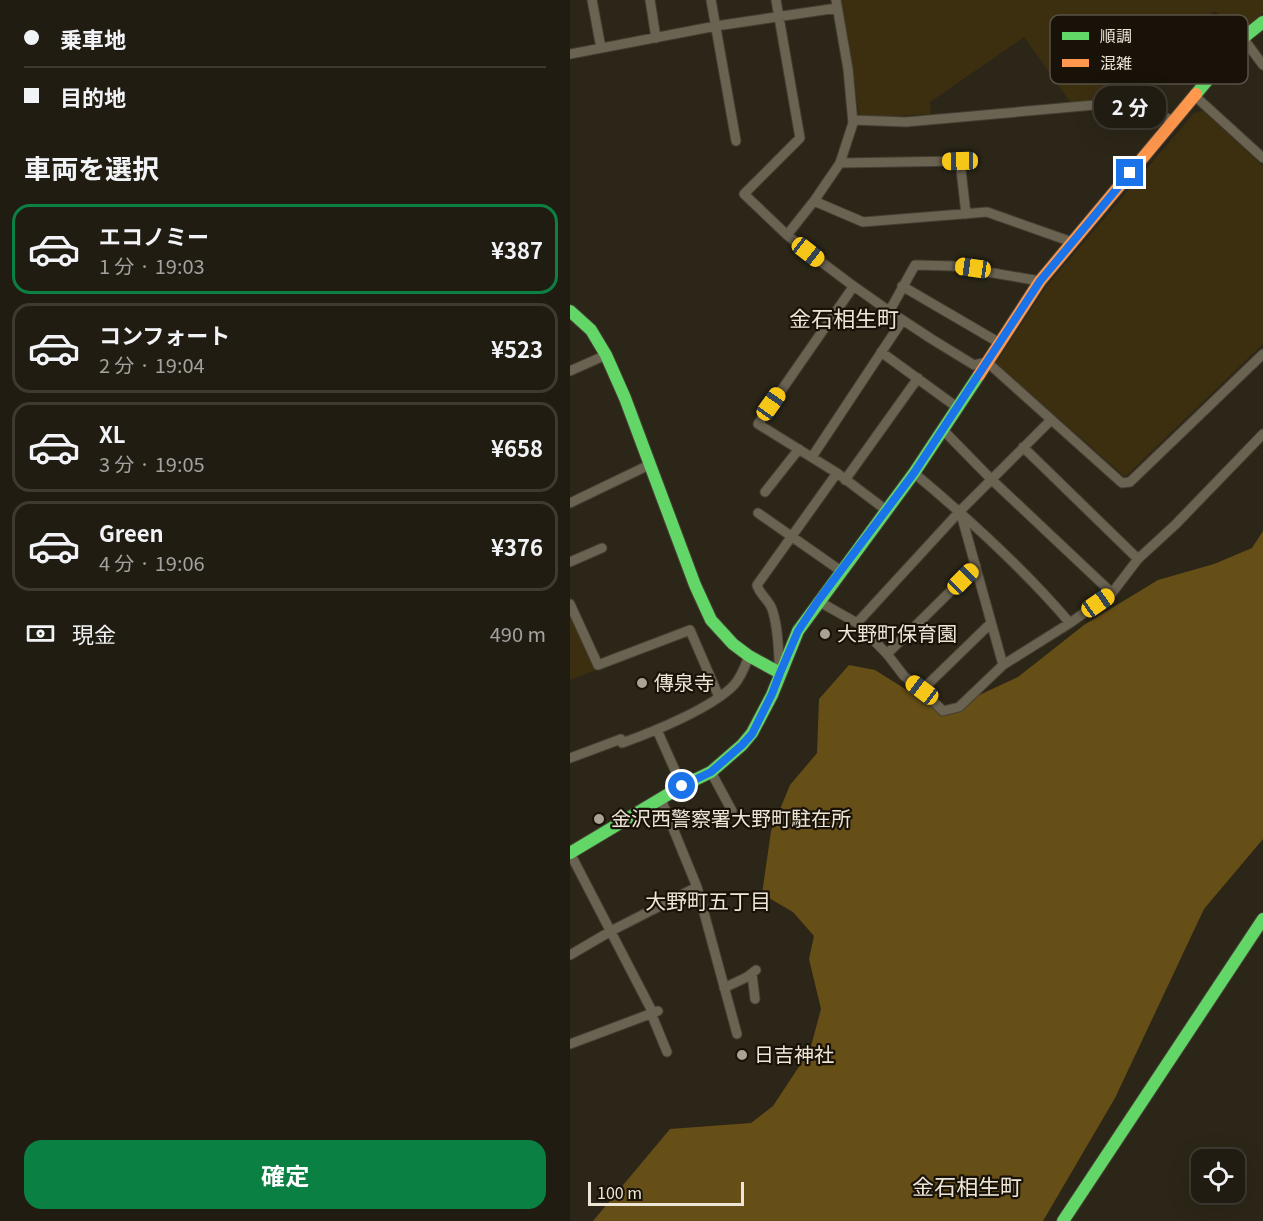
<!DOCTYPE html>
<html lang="ja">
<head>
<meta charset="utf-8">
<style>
	:root { --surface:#211c12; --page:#2d2920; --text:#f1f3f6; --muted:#a2a19f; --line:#3e3a32; --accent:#0b8043 }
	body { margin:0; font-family:Georgia,"Noto Sans JP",serif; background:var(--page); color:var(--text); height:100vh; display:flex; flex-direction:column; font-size:22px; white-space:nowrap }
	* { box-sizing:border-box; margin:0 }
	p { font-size:20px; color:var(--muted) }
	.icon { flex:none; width:33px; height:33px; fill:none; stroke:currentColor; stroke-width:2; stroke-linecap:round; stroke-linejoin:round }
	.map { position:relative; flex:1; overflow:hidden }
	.details { display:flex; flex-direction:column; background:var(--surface); width:570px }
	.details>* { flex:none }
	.hud { display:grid; align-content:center; height:132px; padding:0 24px; background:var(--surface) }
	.controls { position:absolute; left:621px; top:1149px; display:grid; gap:12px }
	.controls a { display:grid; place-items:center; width:54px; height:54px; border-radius:12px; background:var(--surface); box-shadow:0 6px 24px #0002,0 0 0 2px var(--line); font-size:30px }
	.scale { position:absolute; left:18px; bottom:15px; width:156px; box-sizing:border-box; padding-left:6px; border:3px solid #ede6d7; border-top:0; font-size:16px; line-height:21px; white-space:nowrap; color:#ede6d7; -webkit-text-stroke:4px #181208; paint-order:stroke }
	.end { position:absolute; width:27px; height:27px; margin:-14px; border:8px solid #1a73e8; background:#fff; box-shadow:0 0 0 3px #fff }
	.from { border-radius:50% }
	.bubble { position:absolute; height:42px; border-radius:18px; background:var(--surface); box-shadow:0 6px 24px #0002,0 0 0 2px var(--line); font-size:20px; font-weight:700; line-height:42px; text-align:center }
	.car { position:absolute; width:18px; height:36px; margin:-18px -9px; border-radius:8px; box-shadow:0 0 4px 2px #0007; background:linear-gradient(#f5c518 24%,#345 0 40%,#f5c518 0 76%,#345 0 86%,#f5c518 0) }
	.hud b { display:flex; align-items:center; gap:21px; height:57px; font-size:22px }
	.hud b+b { border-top:2px solid var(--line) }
	.hud i { width:15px; height:15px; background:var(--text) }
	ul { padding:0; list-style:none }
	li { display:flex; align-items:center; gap:18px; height:90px; margin:0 12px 9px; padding:0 12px; border:3px solid var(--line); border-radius:18px }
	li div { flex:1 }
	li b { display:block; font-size:22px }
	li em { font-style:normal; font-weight:700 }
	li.on { border-color:var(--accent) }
	li>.icon { width:54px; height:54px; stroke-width:1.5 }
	h2 { padding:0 24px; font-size:27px; line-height:72px }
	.pay { display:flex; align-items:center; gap:15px; height:66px; padding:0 24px; font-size:22px }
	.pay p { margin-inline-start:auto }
	.action { display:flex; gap:12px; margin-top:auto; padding:12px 24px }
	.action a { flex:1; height:69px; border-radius:18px; background:var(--accent); color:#fff; font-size:24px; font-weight:700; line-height:69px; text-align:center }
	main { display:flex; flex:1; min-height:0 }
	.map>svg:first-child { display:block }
</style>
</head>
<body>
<main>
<section class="details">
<div class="hud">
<b><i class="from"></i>乗車地</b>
<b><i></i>目的地</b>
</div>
<h2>車両を選択</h2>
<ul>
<li class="on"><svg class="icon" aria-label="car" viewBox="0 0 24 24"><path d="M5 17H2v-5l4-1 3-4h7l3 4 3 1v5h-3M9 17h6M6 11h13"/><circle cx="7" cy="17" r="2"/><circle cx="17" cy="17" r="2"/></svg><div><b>エコノミー</b><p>1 分 · 19:03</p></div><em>¥387</em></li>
<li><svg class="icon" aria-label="car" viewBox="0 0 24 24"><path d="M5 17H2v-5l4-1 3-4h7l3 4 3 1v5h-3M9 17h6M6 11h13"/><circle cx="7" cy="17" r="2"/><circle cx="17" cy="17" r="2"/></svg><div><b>コンフォート</b><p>2 分 · 19:04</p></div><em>¥523</em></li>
<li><svg class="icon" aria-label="car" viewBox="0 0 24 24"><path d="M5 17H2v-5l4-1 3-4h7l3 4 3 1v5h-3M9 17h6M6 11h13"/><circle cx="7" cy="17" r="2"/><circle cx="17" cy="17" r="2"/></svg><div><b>XL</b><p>3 分 · 19:05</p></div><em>¥658</em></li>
<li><svg class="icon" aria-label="car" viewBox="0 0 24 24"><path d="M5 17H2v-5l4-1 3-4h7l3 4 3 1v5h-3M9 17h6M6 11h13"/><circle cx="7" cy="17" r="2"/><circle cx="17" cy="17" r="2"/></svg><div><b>Green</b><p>4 分 · 19:06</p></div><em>¥376</em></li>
</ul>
<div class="pay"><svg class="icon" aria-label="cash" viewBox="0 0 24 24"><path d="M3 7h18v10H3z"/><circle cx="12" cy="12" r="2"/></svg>現金<p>490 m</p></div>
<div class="action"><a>確定</a></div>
</section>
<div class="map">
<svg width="693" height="1221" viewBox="0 0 693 1221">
	<rect width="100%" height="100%" fill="#2c2618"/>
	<path fill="#3c2f10" d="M271,0h422v13l-23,20 -25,-22 -104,69 10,20 -50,3 -47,-66 -94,65 1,12 -67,4 -5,-4z
		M633,111l60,55v178l-138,133 -129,-114 49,-75 149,-175z
		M0,611l27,59 -27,10z"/>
	<path fill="#664e17" d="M693,531v308l-59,70 -89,189 -72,123h-450l77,-92 81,-6 22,-17 37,-56 11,-41 -12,-50 5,-23 -21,-24 -31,-18 9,-63 19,-46 27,-32 2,-54 30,-34 26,5 62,39 23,-5 58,-27 66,-52 74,-45 56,-16 38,-16z"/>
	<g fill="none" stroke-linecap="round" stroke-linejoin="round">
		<defs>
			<path id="street" d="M22,0l9,48
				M80,0l6,38
				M141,0l25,141
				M206,0l24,138 -56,56 43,41
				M266,0l12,69 5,54 -13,40 -26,38 -27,34c59,48 121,91 187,130l13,-3 135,121 8,-1 133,-128
				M673,38l20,27
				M0,54l146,-28 121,-18
				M625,96l68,62
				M283,120l53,2 211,-19 21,3 36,15
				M270,163l120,-2 6,53
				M244,201l49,21 124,-10 85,30
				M332,286l96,56
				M283,287l-95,137 79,49 49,37
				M319,312l26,-47 38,1 87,15
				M311,352l77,56
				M0,371l36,-16
				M373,430l48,49 121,114
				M453,447l115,112
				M242,457l90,-136
				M344,473c55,46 109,95 156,150
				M275,480l73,-102
				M195,492l34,-43
				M0,503l79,-38
				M188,513l83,58
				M391,514l42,151
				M0,562l32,-14
				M248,601l39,22 30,31 17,22 18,14 21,21 16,-4 44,-42 67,-42 42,-30 26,-34 38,-35 87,-90
				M0,604l28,61 92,-35 29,67
				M287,623l103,-112 91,-91
				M317,654l89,-88
				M210,673c-2,-21 -1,-44 -8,-64 -3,-9 -13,-15 -15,-24l80,-112
				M352,690l69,-67
				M87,730l25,56
				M0,758l51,-19 1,4c31,-11 90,-35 112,-58 8,-9 11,-19 15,-29
				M141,772l21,39
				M91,799l36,88 40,147
				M0,853l83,160
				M0,955l41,-24 86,-44
				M182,974l3,25
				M154,988l23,-11 9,-7
				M81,1013l16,39
				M0,1044l88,-33"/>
			<path id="fast" d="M626,94l47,-56 20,-16
				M0,311l21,19 15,25 19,43 70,187 16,35 22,24 16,12 31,17
				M0,853l112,-67 29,-14 31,-27 10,-12 20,-38 26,-64 116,-158 65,-98
				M493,1221l200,-302"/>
			<path id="slow" d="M409,375l61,-94 156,-187"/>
		</defs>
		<use href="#street" stroke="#454034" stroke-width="11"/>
		<use href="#fast" stroke="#454034" stroke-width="14"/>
		<use href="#slow" stroke="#454034" stroke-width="14"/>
		<use href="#street" stroke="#6b6352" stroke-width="9"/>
		<use href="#fast" stroke="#63d668" stroke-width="12"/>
		<use href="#slow" stroke="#ff974d" stroke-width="12"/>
	</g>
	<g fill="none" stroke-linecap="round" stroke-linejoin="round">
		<path stroke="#1a73e8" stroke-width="8" d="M112,786l29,-14 31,-27 10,-11 20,-40 8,-21 18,-42 20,-30 96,-128 126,-192 90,-108"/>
	</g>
	<g fill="#a9a394" stroke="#181208" stroke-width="2">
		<circle cx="255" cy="634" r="6"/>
		<circle cx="72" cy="683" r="6"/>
		<circle cx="29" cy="819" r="6"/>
		<circle cx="172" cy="1055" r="6"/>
	</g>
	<g text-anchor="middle" stroke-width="4.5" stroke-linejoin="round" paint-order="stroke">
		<g font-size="20" fill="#ede6d7" stroke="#181208" text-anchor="start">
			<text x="267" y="641">大野町保育園</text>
			<text x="84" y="690">傳泉寺</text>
			<text x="41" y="826">金沢西警察署大野町駐在所</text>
			<text x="184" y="1062">日吉神社</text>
		</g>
		<g font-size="21" fill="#ede6d7" stroke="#181208">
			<text x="138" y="909">大野町五丁目</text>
		</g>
		<g font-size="22" fill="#ede6d7" stroke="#181208">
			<text x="274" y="327">金石相生町</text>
			<text x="397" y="1195">金石相生町</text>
		</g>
	</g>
	<rect x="480" y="15" width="198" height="69" rx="9" fill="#181208" stroke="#585246" stroke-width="1.5"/>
	<rect x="492" y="32" width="27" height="8" fill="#63d668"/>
	<rect x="492" y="59" width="27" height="8" fill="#ff974d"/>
	<g font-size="16" fill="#ede6d7">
		<text x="530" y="42">順調</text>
		<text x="530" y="69">混雑</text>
	</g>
</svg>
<div class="controls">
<a><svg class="icon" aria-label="locate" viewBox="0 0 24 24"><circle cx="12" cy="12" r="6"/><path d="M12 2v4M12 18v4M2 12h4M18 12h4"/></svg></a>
</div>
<div class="scale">100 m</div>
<i class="end from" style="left:112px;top:786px"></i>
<i class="end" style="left:560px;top:173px"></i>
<div class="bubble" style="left:524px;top:86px;width:72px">2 分</div>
<i class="car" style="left:390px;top:161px;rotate:269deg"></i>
<i class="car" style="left:238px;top:252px;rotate:128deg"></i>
<i class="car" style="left:403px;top:268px;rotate:278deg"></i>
<i class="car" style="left:201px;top:404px;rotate:35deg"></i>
<i class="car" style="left:393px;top:579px;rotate:45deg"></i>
<i class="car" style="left:528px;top:603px;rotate:55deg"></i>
<i class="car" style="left:352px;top:690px;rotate:307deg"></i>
</div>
</main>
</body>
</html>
